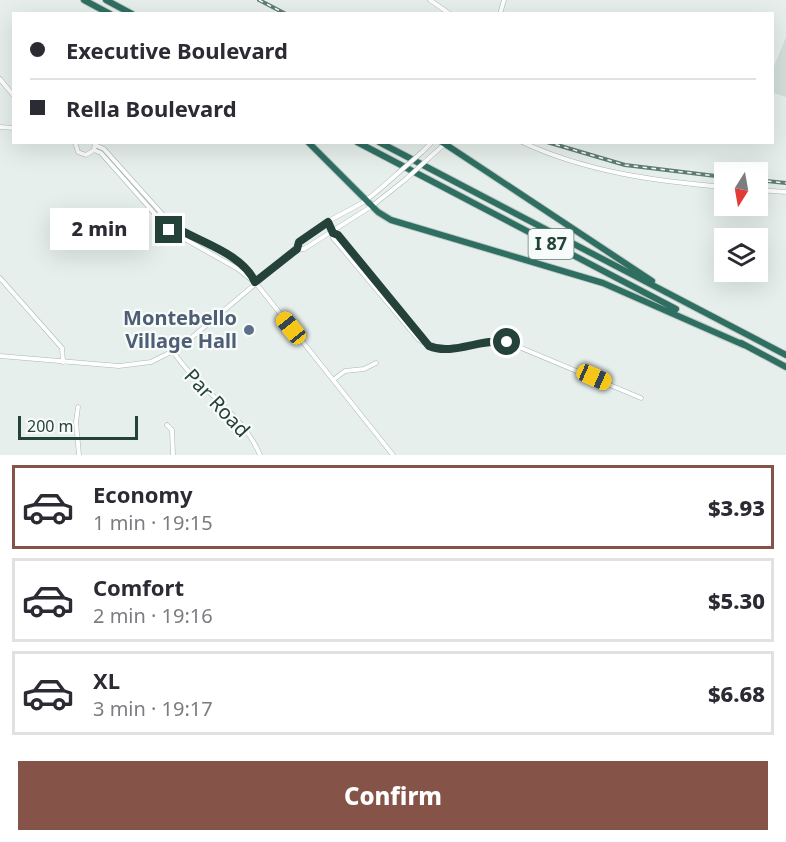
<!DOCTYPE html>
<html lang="en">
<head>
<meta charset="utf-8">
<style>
	:root { --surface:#fff; --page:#f2f2f3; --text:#2b2b33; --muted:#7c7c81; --line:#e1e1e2; --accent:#855347 }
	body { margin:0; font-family:"Noto Sans",sans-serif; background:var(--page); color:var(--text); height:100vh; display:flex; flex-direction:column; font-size:22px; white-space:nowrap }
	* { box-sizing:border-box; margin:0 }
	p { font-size:20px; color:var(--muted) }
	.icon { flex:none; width:33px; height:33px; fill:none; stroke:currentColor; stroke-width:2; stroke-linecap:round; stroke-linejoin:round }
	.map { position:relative; height:455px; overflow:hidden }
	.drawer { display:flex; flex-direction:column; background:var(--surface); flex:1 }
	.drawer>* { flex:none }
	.top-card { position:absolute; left:12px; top:12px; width:762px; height:132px; border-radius:0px; box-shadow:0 6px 24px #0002; display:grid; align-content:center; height:132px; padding:0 18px; background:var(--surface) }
	.needle { width:39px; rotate:191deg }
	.controls { position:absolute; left:714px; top:162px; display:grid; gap:12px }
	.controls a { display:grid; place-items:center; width:54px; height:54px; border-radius:0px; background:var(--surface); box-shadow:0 6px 24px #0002; font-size:30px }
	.scale { position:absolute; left:18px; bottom:15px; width:120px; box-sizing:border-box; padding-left:6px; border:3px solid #24423a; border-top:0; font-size:16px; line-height:21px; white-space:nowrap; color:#24423a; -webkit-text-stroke:4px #f7fbf9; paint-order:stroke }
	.end { position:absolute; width:27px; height:27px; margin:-14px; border:8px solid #24423a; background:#fff; box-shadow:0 0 0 3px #fff }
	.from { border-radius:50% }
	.bubble { position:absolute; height:42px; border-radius:0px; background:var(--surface); box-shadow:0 6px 24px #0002; font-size:20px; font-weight:800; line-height:42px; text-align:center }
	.car { position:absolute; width:18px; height:36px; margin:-18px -9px; border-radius:8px; box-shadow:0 0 4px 2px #0007; background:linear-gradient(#f5c518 24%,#345 0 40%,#f5c518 0 76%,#345 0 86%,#f5c518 0) }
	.top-card b { display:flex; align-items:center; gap:21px; height:57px; font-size:22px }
	.top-card b+b { border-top:2px solid var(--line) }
	.top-card i { width:15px; height:15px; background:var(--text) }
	ul { padding:10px 0 0; list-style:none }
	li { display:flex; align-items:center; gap:18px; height:84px; margin:0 12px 9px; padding:0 6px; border:3px solid var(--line); border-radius:0px }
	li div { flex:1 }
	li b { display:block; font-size:22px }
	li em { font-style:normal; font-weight:800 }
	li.selected { border-color:var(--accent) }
	li>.icon { width:54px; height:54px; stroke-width:1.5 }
	.button { display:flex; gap:12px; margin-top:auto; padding:12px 18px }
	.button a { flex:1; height:69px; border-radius:0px; background:var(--accent); color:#fff; font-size:24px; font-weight:800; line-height:69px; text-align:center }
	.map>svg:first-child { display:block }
</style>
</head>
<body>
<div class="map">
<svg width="786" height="455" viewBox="0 0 786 455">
	<rect width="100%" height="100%" fill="#e6efeb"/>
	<path fill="#d4dfda" d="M786,37v60l-13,-4 -1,-22z"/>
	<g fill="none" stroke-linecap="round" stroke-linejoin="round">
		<defs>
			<path id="minor" d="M430,0l20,14
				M500,14l4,-14
				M0,79l14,17
				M0,127l14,1
				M75,142l3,10 8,3 8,-5 1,-8
				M522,142c64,30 133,39 202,45
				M95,145l9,4 68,76 65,35 11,9 7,13 138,173
				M94,150l7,3 68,77 69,39 16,13
				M422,152l10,-10
				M429,158l17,-15
				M758,190l28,2
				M328,222l5,16 6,7 79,94c7,4 13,9 21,11 16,3 43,-12 68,-8l134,56
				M333,233l5,2 84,101 1,6
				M297,249c5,-19 50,-36 68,-48 11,-8 22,-18 32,-27
				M0,278l62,70 1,14
				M173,351c24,38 70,62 87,104
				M0,356l119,10 32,-4 22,-11 17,-12 107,-90h7l68,-43 34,-27
				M333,380l12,-9 19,-2 12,-6
				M78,407l-2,15 3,33
				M167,425l5,5 1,25"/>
			<path id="highway" d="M84,0l26,14
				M106,0l26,14
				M308,142l70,70 13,8 212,63 141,62
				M357,142l319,167
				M379,142l407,213
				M442,142l210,139
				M741,343l45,24"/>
		</defs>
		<use href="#minor" stroke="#a8b8b2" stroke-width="5"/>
		<use href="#highway" stroke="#c2cac8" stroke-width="8"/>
		<use href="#minor" stroke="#fff" stroke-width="4"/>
		<use href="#highway" stroke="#2f6f62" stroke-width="6"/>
		<defs>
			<path id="rail" d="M259,0l27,14
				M547,142l78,23 99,12
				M758,180l28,3"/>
		</defs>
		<use href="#rail" stroke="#5f7d75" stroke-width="4"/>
		<use href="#rail" stroke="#f7fbf9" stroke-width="1.5" stroke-dasharray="4.5" stroke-linecap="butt"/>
		<defs>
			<path id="minor-bridge" d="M397,174l25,-22
				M406,179l23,-21"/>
		</defs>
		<use href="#minor-bridge" stroke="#a8b8b2" stroke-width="5" stroke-linecap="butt"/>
		<use href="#minor-bridge" stroke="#fff" stroke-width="4"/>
	</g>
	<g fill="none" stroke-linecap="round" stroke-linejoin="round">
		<path stroke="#24423a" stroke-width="8" d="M169,230l4,-4c26,16 69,27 82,56l42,-33 2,-7 29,-20 5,11 5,2 91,111c24,10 51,-8 78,-4"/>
	</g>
	<circle fill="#5c6f8a" stroke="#f7fbf9" stroke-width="2" cx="249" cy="330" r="6"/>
	<g text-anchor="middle" stroke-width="4.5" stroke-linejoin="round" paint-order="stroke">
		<rect fill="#f7fbf9" stroke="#637a73" stroke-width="1.5" x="528.5" y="229" width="45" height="30" rx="4.5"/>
		<g font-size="18" font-weight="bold" fill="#24423a">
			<text x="551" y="250">I 87</text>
		</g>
		<g font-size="20" font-weight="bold" fill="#4e5e75" stroke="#f7fbf9" text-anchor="end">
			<text x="237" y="325">Montebello<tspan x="237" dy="23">Village Hall</tspan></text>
		</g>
		<g font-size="20" fill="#24423a" stroke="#f7fbf9">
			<text transform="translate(217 403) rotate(47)" y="7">Par Road</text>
		</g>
	</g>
</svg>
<div class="controls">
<a><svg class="needle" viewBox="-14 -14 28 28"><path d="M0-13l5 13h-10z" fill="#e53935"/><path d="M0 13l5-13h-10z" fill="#7c7c81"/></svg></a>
<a><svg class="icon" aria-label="layers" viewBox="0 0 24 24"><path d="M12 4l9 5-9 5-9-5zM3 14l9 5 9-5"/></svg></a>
</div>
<div class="scale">200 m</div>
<i class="end from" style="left:507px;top:342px"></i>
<i class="end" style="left:169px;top:230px"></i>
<div class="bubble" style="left:50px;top:208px;width:99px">2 min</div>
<i class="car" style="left:291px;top:328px;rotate:321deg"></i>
<i class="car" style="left:594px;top:377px;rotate:114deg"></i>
<div class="top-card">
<b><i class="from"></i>Executive Boulevard</b>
<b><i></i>Rella Boulevard</b>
</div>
</div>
<section class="drawer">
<ul>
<li class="selected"><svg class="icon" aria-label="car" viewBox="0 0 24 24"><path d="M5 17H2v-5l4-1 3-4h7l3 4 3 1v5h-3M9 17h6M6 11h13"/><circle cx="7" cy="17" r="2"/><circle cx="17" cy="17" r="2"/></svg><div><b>Economy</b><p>1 min · 19:15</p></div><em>$3.93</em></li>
<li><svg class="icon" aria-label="car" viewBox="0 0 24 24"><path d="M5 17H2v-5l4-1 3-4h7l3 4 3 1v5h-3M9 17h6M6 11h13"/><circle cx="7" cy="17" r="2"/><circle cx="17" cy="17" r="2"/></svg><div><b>Comfort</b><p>2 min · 19:16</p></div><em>$5.30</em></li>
<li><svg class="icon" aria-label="car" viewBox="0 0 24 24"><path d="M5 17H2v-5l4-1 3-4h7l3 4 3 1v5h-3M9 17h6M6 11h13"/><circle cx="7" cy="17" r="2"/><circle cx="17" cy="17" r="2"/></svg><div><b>XL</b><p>3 min · 19:17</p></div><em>$6.68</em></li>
</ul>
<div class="button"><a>Confirm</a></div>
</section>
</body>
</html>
